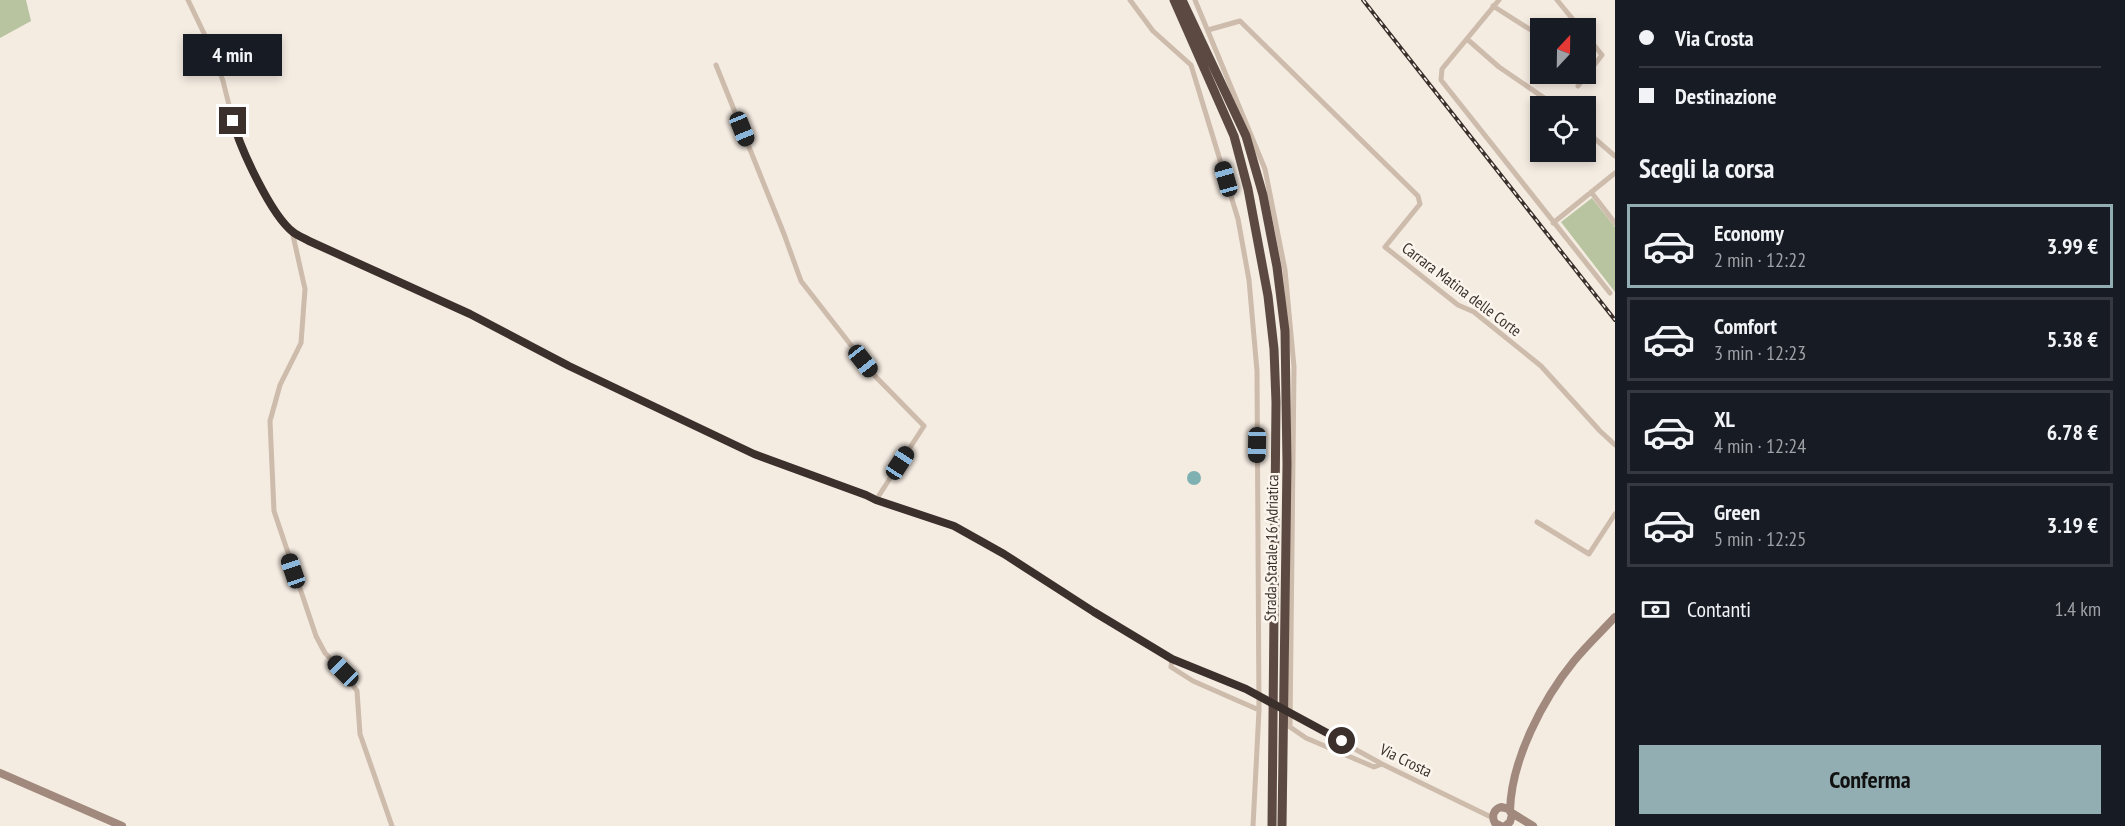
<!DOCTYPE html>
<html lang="it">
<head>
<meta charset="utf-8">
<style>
	:root { --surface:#171b24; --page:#242831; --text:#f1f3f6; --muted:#9ea1a6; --line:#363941; --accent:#92aeb2 }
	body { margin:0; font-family:"PT Sans Narrow",sans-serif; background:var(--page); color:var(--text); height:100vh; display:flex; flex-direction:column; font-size:22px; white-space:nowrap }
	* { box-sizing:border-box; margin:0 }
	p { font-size:20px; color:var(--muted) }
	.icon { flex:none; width:33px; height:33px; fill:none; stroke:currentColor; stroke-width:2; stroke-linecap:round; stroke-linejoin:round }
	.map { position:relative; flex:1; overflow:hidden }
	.side { display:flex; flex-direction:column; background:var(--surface); width:510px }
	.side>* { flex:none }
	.banner { display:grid; align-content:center; height:132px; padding:0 24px; background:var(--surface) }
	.needle { width:39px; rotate:22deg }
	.tools { position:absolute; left:1530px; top:18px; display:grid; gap:12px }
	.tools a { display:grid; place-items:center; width:66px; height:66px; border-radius:0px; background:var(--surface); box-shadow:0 3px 9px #0003; font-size:30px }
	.end { position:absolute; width:27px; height:27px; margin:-14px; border:8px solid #3b302b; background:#fff; box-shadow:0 0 0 3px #fff }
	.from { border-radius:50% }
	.bubble { position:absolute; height:42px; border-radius:0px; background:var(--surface); box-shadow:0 3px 9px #0003; font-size:20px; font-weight:600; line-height:42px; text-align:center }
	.car { position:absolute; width:18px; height:36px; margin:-18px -9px; border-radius:8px; box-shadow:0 0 4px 2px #0007; background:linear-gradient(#222 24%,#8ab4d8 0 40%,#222 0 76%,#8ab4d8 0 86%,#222 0) }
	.banner b { display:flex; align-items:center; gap:21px; height:57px; font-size:22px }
	.banner b+b { border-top:2px solid var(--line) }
	.banner i { width:15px; height:15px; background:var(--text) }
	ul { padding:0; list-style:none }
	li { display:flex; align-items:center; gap:18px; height:84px; margin:0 12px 9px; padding:0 12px; border:3px solid var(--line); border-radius:0px }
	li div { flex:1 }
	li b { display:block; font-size:22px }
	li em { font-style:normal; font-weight:600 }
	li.current { border-color:var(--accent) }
	li>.icon { width:54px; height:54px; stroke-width:1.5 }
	h2 { padding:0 24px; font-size:27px; line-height:72px }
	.pay { display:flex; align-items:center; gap:15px; height:66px; padding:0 24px; font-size:22px }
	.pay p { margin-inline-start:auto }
	.primary-button { display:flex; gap:12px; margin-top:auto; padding:12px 24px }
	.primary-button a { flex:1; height:69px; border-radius:0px; background:var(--accent); color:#111; font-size:24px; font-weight:600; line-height:69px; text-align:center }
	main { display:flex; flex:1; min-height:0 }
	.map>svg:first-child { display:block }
</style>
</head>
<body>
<main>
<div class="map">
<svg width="1615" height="826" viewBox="0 0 1615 826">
	<rect width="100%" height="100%" fill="#f4ebe1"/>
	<path fill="#b8c4a0" d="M0,0h26l5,21 -31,17z
		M1592,198l23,29v65l-54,-70z"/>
	<path fill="#7fb0b2" d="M1187 478a7 7 0 1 1 14 0a7 7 0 1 1-14 0Z"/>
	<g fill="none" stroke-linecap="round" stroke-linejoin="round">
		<path stroke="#cdbbac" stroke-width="5" d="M188,0l23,48 12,33 15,60 35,66 19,24 13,58 -4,54 -21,42 -10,36 4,90 42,125 9,17 18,18 14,20 3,43 32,92
			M1130,0l23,31 38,34 47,154 11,61 8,91 2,339 -6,116
			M1195,0l70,169 20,101 9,97 -4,360 16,11 68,29 8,-3
			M1499,0l-57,69 -1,11 169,213
			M1557,0l23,28
			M1493,6l41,26
			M1208,30l32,-9 178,175 2,8 -35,43 73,58 16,7 67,54 59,65 15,14
			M1467,39l32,28 57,39
			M716,65l68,169 17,47 74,95 49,50 -48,74
			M1578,86l24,-31 -16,-20
			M1586,131l29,25
			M1591,192l24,31
			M1553,223l62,-50
			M292,231l17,10 161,73 99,52 185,88 112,41 10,5 77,26 51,28 90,58 78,47 74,30 136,75 111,54
			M1537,522l52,32 26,-40
			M1172,659l-1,8 22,14 66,29"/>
		<path stroke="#a18a7d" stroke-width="8" d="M0,773l122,53
			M1510,811c1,-51 33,-112 64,-150 13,-16 28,-30 41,-44
			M1512,813l21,13
			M1501,826l-6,-3c-4,-7 -1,-14 6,-16l8,2 3,6 -2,7 -5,4"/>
		<path stroke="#5c4a42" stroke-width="9" d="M1174,0l60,136 14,53 20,107 6,53 2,53 -4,424
			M1182,0l64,136 17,59 14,72 8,64 2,133 -5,362"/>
		<defs>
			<path id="rail" d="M1363,0l252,320"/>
		</defs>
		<use href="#rail" stroke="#3b302b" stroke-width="4"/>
		<use href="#rail" stroke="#fbf5ee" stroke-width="1.5" stroke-dasharray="4.5" stroke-linecap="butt"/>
	</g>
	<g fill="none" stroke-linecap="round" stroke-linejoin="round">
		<path stroke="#3b302b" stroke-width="8" d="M233,121c7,27 38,94 60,111 5,4 11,6 16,9l161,73 99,52 185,88 112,41 10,5 78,26 50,28 90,58 78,47 74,30 96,52"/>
	</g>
	<g text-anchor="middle" stroke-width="5" stroke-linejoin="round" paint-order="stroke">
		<g font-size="16" fill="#3b302b" stroke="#fbf5ee">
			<text transform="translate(1462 289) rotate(37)" y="6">Carrara Matina delle Corte</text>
			<text transform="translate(1271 548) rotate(-89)" y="6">Strada Statale 16 Adriatica</text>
			<text transform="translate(1406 760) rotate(26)" y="6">Via Crosta</text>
		</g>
	</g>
</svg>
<div class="tools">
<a><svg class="needle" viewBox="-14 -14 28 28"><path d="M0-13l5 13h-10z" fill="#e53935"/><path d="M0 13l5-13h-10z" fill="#9ea1a6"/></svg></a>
<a><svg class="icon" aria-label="locate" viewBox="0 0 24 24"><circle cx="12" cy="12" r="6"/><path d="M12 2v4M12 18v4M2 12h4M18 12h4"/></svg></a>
</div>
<i class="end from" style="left:1342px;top:741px"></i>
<i class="end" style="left:233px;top:121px"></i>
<div class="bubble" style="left:183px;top:34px;width:99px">4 min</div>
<i class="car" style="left:742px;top:129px;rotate:158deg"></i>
<i class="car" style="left:1226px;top:179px;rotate:344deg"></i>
<i class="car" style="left:863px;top:361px;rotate:142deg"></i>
<i class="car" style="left:1257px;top:445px;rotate:181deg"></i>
<i class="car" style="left:900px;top:463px;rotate:33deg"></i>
<i class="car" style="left:293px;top:571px;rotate:341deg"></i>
<i class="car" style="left:343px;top:671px;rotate:315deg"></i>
</div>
<section class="side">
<div class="banner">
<b><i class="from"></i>Via Crosta</b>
<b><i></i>Destinazione</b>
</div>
<h2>Scegli la corsa</h2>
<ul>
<li class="current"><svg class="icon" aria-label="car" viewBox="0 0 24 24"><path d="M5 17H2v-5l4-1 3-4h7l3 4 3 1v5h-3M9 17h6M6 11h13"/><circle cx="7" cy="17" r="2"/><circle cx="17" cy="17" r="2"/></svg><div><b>Economy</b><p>2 min · 12:22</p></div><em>3.99 €</em></li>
<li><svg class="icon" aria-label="car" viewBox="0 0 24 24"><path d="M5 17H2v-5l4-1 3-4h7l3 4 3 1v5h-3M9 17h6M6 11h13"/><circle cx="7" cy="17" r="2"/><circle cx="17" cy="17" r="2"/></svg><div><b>Comfort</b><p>3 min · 12:23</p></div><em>5.38 €</em></li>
<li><svg class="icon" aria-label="car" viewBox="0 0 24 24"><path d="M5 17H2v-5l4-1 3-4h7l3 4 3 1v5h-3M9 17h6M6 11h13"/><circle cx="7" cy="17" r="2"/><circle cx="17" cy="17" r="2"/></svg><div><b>XL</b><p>4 min · 12:24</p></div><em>6.78 €</em></li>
<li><svg class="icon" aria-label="car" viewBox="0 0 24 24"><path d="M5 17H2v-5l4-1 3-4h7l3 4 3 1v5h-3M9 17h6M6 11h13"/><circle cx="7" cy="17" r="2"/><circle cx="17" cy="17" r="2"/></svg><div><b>Green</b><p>5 min · 12:25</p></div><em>3.19 €</em></li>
</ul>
<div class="pay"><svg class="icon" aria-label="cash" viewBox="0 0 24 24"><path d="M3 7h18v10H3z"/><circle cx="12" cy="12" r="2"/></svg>Contanti<p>1.4 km</p></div>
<div class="primary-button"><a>Conferma</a></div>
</section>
</main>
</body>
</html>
